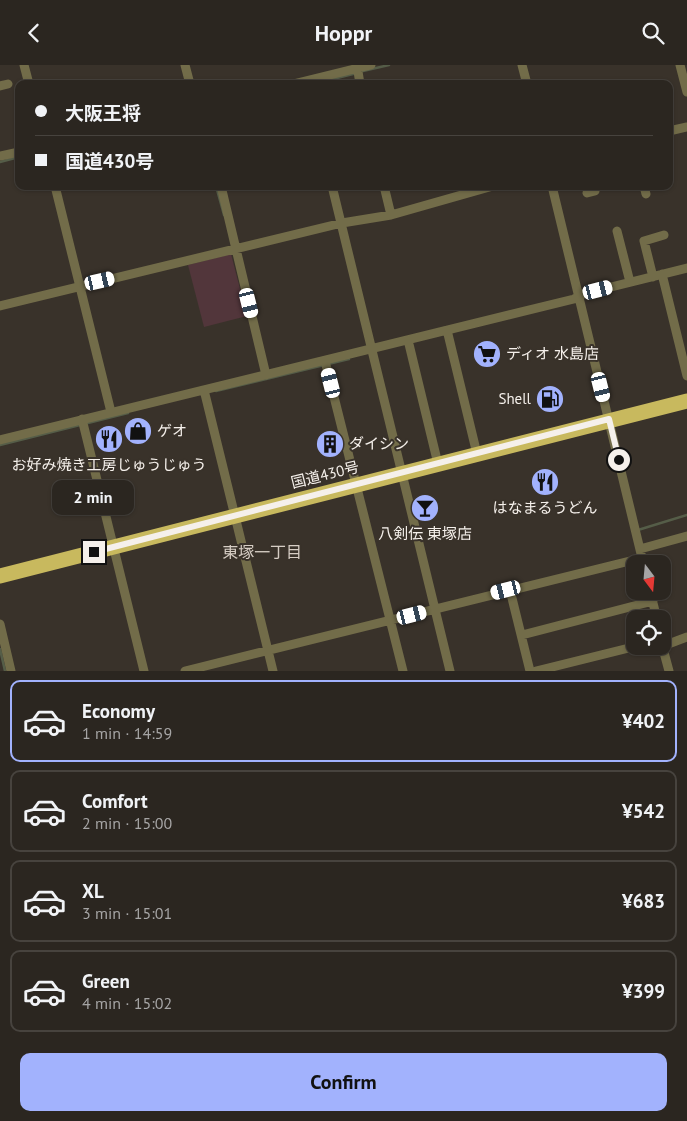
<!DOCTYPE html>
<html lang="en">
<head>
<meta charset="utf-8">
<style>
	:root { --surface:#2b2620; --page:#37322d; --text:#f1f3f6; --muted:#a6a5a5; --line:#47433e; --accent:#a2b2fd }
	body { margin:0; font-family:"PT Sans","Noto Sans JP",sans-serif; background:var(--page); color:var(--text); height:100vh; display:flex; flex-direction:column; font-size:19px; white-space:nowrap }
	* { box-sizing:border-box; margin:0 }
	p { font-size:16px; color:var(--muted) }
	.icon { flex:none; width:28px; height:28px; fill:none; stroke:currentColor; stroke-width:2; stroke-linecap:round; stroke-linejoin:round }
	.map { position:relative; height:606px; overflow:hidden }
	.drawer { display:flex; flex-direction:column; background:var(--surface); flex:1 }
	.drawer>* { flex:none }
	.hud { position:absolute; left:15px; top:15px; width:658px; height:110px; border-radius:10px; box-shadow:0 1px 4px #0004,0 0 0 1px var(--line); display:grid; align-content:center; height:110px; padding:0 20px; background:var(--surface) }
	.needle { width:32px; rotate:164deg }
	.controls { position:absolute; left:626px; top:490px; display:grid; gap:10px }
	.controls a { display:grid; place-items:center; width:45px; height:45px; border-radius:10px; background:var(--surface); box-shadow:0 1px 4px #0004,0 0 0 1px var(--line); font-size:25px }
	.end { position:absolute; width:22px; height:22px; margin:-11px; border:6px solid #f5f0eb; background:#111; box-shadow:0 0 0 2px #111 }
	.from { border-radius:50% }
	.bubble { position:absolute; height:35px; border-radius:10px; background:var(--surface); box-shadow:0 1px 4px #0004,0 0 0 1px var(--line); font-size:16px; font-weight:800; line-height:35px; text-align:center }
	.car { position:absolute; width:15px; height:30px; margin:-15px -8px; border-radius:6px; box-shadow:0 0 4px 1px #0007; background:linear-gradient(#fff 24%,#345 0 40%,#fff 0 76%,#345 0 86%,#fff 0) }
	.hud b { display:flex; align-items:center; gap:18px; height:48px; font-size:19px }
	.hud b+b { border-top:1px solid var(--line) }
	.hud i { width:12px; height:12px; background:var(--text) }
	ul { padding:9px 0 0; list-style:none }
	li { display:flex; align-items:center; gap:15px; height:82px; margin:0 10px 8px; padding:0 10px; border:2px solid var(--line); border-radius:10px }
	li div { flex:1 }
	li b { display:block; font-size:19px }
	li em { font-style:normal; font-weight:800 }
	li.on { border-color:var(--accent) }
	li>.icon { width:45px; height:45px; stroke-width:1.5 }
	.primary-button { display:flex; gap:10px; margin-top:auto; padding:10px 20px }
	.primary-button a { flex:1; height:58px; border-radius:10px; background:var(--accent); color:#111; font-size:20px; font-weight:800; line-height:58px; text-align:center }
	header { display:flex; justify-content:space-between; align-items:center; height:65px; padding:0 20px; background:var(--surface); font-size:22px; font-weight:800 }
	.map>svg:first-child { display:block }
</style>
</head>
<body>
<header><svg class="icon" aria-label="back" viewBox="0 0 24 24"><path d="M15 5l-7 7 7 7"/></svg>Hoppr<svg class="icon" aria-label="search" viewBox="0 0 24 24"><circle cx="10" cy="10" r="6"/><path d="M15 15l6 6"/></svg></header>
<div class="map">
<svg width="687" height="606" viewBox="0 0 687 606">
	<rect width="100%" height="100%" fill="#39322a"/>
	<path fill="#52363b" d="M231,189l16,62 -43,11 -16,-62z"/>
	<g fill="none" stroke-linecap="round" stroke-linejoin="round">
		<path stroke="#555d48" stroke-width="2.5" d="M363,6l26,-6
			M313,19l40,-10
			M0,97l19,-5
			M216,121l8,29
			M216,326l133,-32
			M0,380l128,-32
			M638,465l49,-15
			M0,584l5,22"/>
		<path stroke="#726c49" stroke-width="9" d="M24,0l5,19
			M185,0l5,19
			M357,0l3,19
			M522,0l5,19
			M680,0l7,27
			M293,19l78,-19
			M0,21l8,-2
			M669,66l18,-4
			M0,91l19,-4
			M55,121l56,226
			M221,121l45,189
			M332,121l118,485
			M384,121l7,29
			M552,121l91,376
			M644,121l2,8
			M587,128l8,-2 -2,-5
			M617,166l13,51
			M662,209l25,102
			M653,212l-9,-36 20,-6
			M0,241l342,-83 49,-8 102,-29
			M447,265l30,124
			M408,275l30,124
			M325,296l78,310
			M204,325l69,281
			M82,354l62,252
			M0,375l574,-141 9,-5 104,-26
			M640,484l47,-13
			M510,525l20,81
			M650,526l7,28
			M0,559l11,47
			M522,570l131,-34
			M662,580l7,26
			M663,581l24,-9
			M185,606l457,-113
			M536,606l101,-25"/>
		<path stroke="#c8b95e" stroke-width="15" d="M0,511l687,-175"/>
	</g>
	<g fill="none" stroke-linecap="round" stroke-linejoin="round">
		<path stroke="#f5f0eb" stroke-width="6" d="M94,487l515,-133 10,41"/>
	</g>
	<defs>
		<symbol id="supermarket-disc" viewBox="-11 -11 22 22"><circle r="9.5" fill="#a2b2fd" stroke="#39322a"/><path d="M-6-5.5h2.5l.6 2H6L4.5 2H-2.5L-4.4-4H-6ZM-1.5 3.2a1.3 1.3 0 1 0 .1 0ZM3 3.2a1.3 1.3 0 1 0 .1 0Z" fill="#111"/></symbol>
		<symbol id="fuel-disc" viewBox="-11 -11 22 22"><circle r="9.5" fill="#a2b2fd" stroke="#39322a"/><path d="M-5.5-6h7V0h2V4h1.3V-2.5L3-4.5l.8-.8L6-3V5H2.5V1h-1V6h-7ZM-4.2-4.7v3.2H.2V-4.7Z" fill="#111"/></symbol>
		<symbol id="shop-disc" viewBox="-11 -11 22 22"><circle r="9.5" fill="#a2b2fd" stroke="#39322a"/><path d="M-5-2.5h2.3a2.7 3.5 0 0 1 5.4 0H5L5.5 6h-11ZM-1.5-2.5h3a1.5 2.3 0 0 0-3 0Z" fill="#111"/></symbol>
		<symbol id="restaurant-disc" viewBox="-11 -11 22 22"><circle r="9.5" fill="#a2b2fd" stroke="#39322a"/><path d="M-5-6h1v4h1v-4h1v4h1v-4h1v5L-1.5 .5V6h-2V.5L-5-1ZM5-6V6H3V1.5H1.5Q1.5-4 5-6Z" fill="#111"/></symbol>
		<symbol id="building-disc" viewBox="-11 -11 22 22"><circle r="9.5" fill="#a2b2fd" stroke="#39322a"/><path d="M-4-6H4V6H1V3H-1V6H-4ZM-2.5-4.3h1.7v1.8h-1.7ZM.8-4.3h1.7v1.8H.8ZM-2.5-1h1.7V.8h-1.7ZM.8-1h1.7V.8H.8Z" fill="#111"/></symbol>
		<symbol id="bar-disc" viewBox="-11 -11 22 22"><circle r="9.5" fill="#a2b2fd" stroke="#39322a"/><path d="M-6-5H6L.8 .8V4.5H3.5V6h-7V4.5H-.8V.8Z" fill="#111"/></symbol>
	</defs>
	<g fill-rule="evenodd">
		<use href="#supermarket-disc" x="471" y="273" width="32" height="32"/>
		<use href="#fuel-disc" x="534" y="318" width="32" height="32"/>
		<use href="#shop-disc" x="122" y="350" width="32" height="32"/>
		<use href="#restaurant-disc" x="93" y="358" width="32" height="32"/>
		<use href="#building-disc" x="314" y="363" width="32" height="32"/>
		<use href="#restaurant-disc" x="529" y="401" width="32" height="32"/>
		<use href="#bar-disc" x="409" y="427" width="32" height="32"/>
	</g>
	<g text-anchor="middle" stroke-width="4" stroke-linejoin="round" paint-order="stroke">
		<g font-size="15" fill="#f5f0eb" stroke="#39322a" text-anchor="start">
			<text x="506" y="294">ディオ 水島店</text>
			<text x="531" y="339" text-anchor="end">Shell</text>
			<text x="157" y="371">ゲオ</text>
			<text x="349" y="384">ダイシン</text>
			<text x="109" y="405" text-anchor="middle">お好み焼き工房じゅうじゅう</text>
			<text x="545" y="448" text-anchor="middle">はなまるうどん</text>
			<text x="425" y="474" text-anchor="middle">八剣伝 東塚店</text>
		</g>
		<g font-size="15" fill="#f5f0eb" stroke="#39322a">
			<text transform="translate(325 410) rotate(-14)" y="5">国道430号</text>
		</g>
		<g font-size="16" fill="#d6cdc4" stroke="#39322a">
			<text x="262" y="493">東塚一丁目</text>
		</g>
	</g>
</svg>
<div class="controls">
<a><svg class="needle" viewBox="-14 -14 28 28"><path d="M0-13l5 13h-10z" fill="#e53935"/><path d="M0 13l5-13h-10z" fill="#a6a5a5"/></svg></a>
<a><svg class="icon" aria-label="locate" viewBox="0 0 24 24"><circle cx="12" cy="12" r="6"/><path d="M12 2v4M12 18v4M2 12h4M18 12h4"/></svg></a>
</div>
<i class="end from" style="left:619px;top:395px"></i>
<i class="end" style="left:94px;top:487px"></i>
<div class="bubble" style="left:52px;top:415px;width:82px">2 min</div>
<i class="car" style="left:100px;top:216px;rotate:77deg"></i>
<i class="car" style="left:598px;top:225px;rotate:76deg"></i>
<i class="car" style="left:249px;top:238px;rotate:166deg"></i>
<i class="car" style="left:331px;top:318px;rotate:346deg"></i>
<i class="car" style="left:601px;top:322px;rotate:166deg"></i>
<i class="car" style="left:506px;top:525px;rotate:256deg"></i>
<i class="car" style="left:412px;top:550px;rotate:76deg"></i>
<div class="hud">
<b><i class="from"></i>大阪王将</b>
<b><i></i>国道430号</b>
</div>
</div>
<section class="drawer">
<ul>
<li class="on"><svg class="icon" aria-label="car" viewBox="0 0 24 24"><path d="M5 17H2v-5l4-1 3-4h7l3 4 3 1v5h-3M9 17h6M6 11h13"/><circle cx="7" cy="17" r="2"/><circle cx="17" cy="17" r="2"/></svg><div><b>Economy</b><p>1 min · 14:59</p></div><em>¥402</em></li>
<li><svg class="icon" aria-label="car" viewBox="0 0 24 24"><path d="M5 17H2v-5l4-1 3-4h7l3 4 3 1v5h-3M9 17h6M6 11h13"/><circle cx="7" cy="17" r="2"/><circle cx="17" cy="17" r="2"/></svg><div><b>Comfort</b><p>2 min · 15:00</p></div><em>¥542</em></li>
<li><svg class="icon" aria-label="car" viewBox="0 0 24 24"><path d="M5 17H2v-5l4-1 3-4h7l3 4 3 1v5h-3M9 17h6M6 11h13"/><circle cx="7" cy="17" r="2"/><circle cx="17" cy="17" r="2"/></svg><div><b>XL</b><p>3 min · 15:01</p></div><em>¥683</em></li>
<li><svg class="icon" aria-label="car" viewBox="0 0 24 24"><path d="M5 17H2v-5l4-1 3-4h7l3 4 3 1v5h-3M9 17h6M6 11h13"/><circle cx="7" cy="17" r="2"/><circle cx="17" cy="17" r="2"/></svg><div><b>Green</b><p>4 min · 15:02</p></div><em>¥399</em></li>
</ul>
<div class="primary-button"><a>Confirm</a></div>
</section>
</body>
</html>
